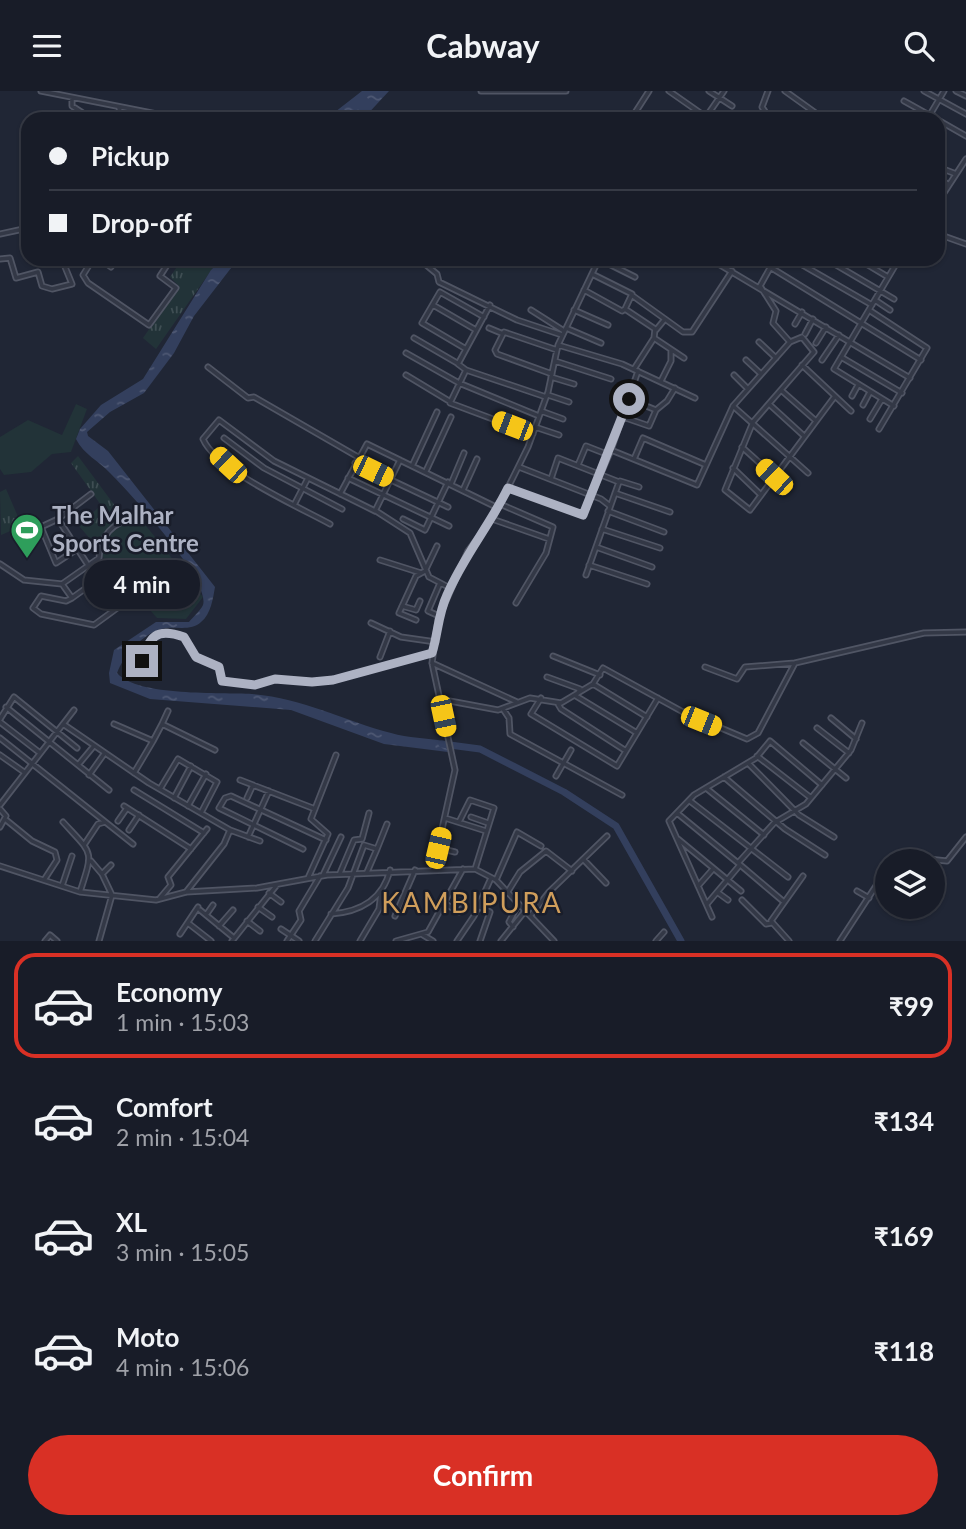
<!DOCTYPE html>
<html lang="en">
<head>
<meta charset="utf-8">
<style>
	:root { --surface:#181c28; --page:#212530; --text:#f1f3f6; --muted:#9fa1a8; --line:#363a45; --accent:#d93025 }
	body { margin:0; font-family:Lato,sans-serif; background:var(--page); color:var(--text); height:100vh; display:flex; flex-direction:column; font-size:26px; white-space:nowrap }
	* { box-sizing:border-box; margin:0 }
	p { font-size:23px; color:var(--muted) }
	.icon { flex:none; width:38px; height:38px; fill:none; stroke:currentColor; stroke-width:2; stroke-linecap:round; stroke-linejoin:round }
	.map { position:relative; height:850px; overflow:hidden }
	.sheet { display:flex; flex-direction:column; background:var(--surface); flex:1 }
	.sheet>* { flex:none }
	.top-card { position:absolute; left:21px; top:21px; width:924px; height:154px; border-radius:21px; box-shadow:0 2px 5px #0004,0 0 0 2px var(--line); display:grid; align-content:center; height:154px; padding:0 28px; background:var(--surface) }
	.buttons { position:absolute; left:875px; top:758px; display:grid; gap:14px }
	.buttons a { display:grid; place-items:center; width:70px; height:70px; border-radius:50%; background:var(--surface); box-shadow:0 2px 5px #0004,0 0 0 2px var(--line); font-size:35px }
	.end { position:absolute; width:32px; height:32px; margin:-16px; border:9px solid #adb2c3; background:#111; box-shadow:0 0 0 4px #111 }
	.from { border-radius:50% }
	.bubble { position:absolute; height:49px; border-radius:24px; background:var(--surface); box-shadow:0 2px 5px #0004,0 0 0 2px var(--line); font-size:23px; font-weight:700; line-height:49px; text-align:center }
	.car { position:absolute; width:21px; height:42px; margin:-21px -10px; border-radius:9px; box-shadow:0 0 5px 2px #0007; background:linear-gradient(#f5c518 24%,#345 0 40%,#f5c518 0 76%,#345 0 86%,#f5c518 0) }
	.top-card b { display:flex; align-items:center; gap:24px; height:66px; font-size:26px }
	.top-card b+b { border-top:2px solid var(--line) }
	.top-card i { width:18px; height:18px; background:var(--text) }
	ul { padding:12px 0 0; list-style:none }
	li { display:flex; align-items:center; gap:21px; height:105px; margin:0 14px 10px; padding:0 14px; border:4px solid transparent; border-radius:21px }
	li div { flex:1 }
	li b { display:block; font-size:26px }
	li em { font-style:normal; font-weight:700 }
	li.active { border-color:var(--accent) }
	li>.icon { width:63px; height:63px; stroke-width:1.5 }
	.primary-button { display:flex; gap:14px; margin-top:auto; padding:14px 28px }
	.primary-button a { flex:1; height:80px; border-radius:42px; background:var(--accent); color:#fff; font-size:28px; font-weight:700; line-height:80px; text-align:center }
	header { display:flex; justify-content:space-between; align-items:center; height:91px; padding:0 28px; background:var(--surface); font-size:32px; font-weight:700 }
	.map>svg:first-child { display:block }
</style>
</head>
<body>
<header><svg class="icon" aria-label="menu" viewBox="0 0 24 24"><path d="M4 6h16M4 12h16M4 18h16"/></svg>Cabway<svg class="icon" aria-label="search" viewBox="0 0 24 24"><circle cx="10" cy="10" r="6"/><path d="M15 15l6 6"/></svg></header>
<div class="map">
<svg width="966" height="850" viewBox="0 0 966 850">
	<defs>
		<pattern id="park-tufts" width="24" height="20" patternUnits="userSpaceOnUse" patternTransform="scale(1.75)"><rect width="24" height="20" fill="#223338"/><path d="M3 7l-1-3M5 7V3M7 7l1-3M15 17l-1-3M17 17v-4M19 17l1-3" fill="none" stroke="#3f4e53"/></pattern>
		<pattern id="water-ripples" width="26" height="14" patternUnits="userSpaceOnUse" patternTransform="scale(1.75)"><rect width="26" height="14" fill="#333f5d"/><path d="M2 4q2-2 4 0t4 0M15 11q2-2 4 0t4 0" fill="none" stroke="#4e5873"/></pattern>
	</defs>
	<rect width="100%" height="100%" fill="#202635"/>
	<path fill="#223338" d="M76,313l11,5 -16,43 -19,2 -21,18 -27,3 -4,-6v-32l28,-17 34,15z
		M127,431h16l60,75 -17,22 -29,-1 -55,-62 6,-21z"/>
	<path fill="url(#park-tufts)" d="M189,168h30l-63,90 -13,-11 36,-52 -9,-9 11,-16 5,2z
		M78,365l46,62 -16,10 -10,20 -19,-22 22,-21 -30,-42z
		M6,398l16,37 -21,9 -1,-43z"/>
	<path fill="url(#water-ripples)" d="M362,0h27l-26,28h-37z
		M222,168h16l-44,57 -20,37 -30,40 -34,19 -23,20 1,4 20,15 107,136c-2,11 -4,27 -14,35 -11,11 -30,2 -43,8 -18,7 -34,25 -41,43 21,24 104,19 135,21 48,3 93,27 139,39 17,5 36,5 53,8l4,11 -64,-8 -93,-34 -141,-11 -40,-16 -1,-10 5,-23 42,-28h33c4,-5 12,-12 14,-17 8,-24 -74,-113 -93,-132 -12,-13 -26,-18 -34,-34l4,-10 21,-24 42,-26 68,-109z"/>
	<g fill="none" stroke-linecap="round" stroke-linejoin="round">
		<path stroke="#333f5d" stroke-width="7" d="M442,653l38,5 84,43 52,34 65,115"/>
		<defs>
			<path id="minor" d="M41,0l141,28
				M481,0h85
				M669,0l40,28
				M709,0l23,15
				M768,0l-6,16 8,12
				M785,0l39,28
				M924,0l42,23
				M956,0l10,5
				M72,7v8l20,13
				M904,10l27,15
				M119,17l4,11
				M706,26l18,-26
				M631,28l18,-28
				M936,28l-5,-6 13,-22
				M938,29l28,16
				M938,76l18,7
				M938,87l11,7
				M938,111l28,-43
				M0,143l28,-6
				M938,143l28,10
				M0,168l10,-1 6,20 22,-6 4,14 10,3 20,-5 -9,-22 8,-3
				M93,168l-10,16 5,8 61,42 27,-37 -16,-12 11,-17
				M100,168l11,8 6,-8
				M426,168l-1,5 12,10 2,8 78,38 45,15
				M599,168l36,18
				M633,168l7,4
				M710,168l200,119
				M792,168l80,46
				M826,168l68,40
				M858,168l30,18
				M770,176l151,93
				M592,183l40,20 -7,15
				M760,195l16,25 -3,12 17,19 -57,64 75,67
				M760,195l15,-27
				M584,199l38,21 3,-2 30,20 -1,9 30,20
				M633,205l32,23 -9,11
				M875,209l15,10
				M433,214l43,25
				M490,214l-32,59 8,6 80,27
				M531,219l33,21
				M574,219l34,15
				M869,219l58,38 -48,81
				M665,228l18,13h9l40,-61
				M795,233l7,-12
				M489,237l12,5
				M566,237l35,15
				M805,243l8,-15
				M414,247l43,25
				M759,251l17,16
				M790,251l12,-5 12,15 -61,70 -28,68 25,20 85,-114
				M816,252l10,-16
				M558,254l64,19 73,34
				M466,258l-44,-26 18,-31 44,25
				M406,262l53,30 80,33
				M841,266l61,36
				M746,269l15,14
				M822,269l17,-25
				M555,270l56,18
				M802,274l49,46
				M208,276l40,31 6,-1 104,60
				M634,278l20,-31
				M466,279l-16,33 83,31
				M552,283l-55,-20 -2,-4 9,-18 53,18
				M406,284l43,26
				M734,284l14,14
				M551,286l23,7
				M661,290l10,-20v-10
				M781,299l35,31
				M548,304l21,7
				M852,305l6,-11
				M629,308l27,11
				M769,313l35,32
				M863,314l7,-13
				M894,315l-60,-37 65,-110
				M541,320l22,8
				M623,326l26,9 7,-16 11,-9 8,-13
				M870,328l12,-20
				M535,336l24,8
				M224,347l40,30 78,41
				M742,356l32,29
				M611,359l27,-79
				M634,368l9,-21 63,27
				M355,372l93,44
				M413,373l24,-52
				M578,374l8,-19 23,9
				M519,376l82,32 9,7
				M733,377l28,27
				M426,380l25,-54
				M348,387l101,48
				M551,388l7,-21 61,24 -33,93
				M620,390l19,6
				M451,393l13,-31
				M508,397l75,27 28,-65 86,35 36,-79
				M463,399l14,-31
				M615,402l55,19
				M340,403l27,-50 131,64
				M500,413l53,23 -7,26 -30,50
				M294,414l14,-27
				M376,420l34,22 19,44 21,11
				M608,420l56,21
				M58,428l-17,8 15,36 21,-14
				M403,428l22,11 23,-48
				M492,428l57,20
				M330,433c-31,-17 -114,-54 -127,-85l16,-19 55,41 101,50 25,-51
				M602,438l58,19
				M596,456l56,20
				M380,469l41,13
				M0,473l24,16 38,4 37,-26c1,-22 14,-37 36,-39
				M88,474l-30,-46 33,-25
				M589,474l58,19
				M426,478l11,-23
				M62,493l10,14 -6,3 -25,-5 -8,12 8,6 53,11 26,-19 -20,-28 -28,20
				M402,515l14,4 4,-9
				M439,525l-11,-5 12,-28
				M416,529l-17,-7 17,-37 9,-5
				M371,532l30,14 35,5
				M553,565l47,19
				M380,566l10,-26
				M432,572l85,39
				M705,576l32,12 8,-12 50,-4
				M138,578l9,-25 13,-11 8,-1 16,5 12,20 23,10 3,14 33,4 20,-6 37,3 21,-2 99,-27
				M547,586l33,12 -4,7 61,37
				M593,593l54,33
				M541,607l-10,16 86,52 41,-68
				M439,608l59,11 32,-12 31,5 32,-19 10,-16 80,44 64,27 11,-6 37,-70 129,-30 42,-1
				M558,613l3,5 65,42
				M6,616l103,83
				M503,618l6,9 1,16 112,61
				M831,627l25,21
				M0,628l14,-22 63,51
				M0,631l40,31
				M63,633l86,59 81,47 -6,14 -38,48
				M114,633l39,17 -19,32
				M162,633l6,-13
				M817,637l32,25
				M0,647l133,106
				M153,650l9,-17 53,26
				M803,652l43,35
				M0,664l24,17
				M757,665l54,42
				M748,672l51,52 35,22
				M78,674l15,-18
				M89,684l15,-21
				M556,685l15,-26
				M724,686l61,52 40,26
				M240,689l75,29
				M706,697l58,47
				M160,698l18,-30 39,23 -16,31
				M134,699l70,43
				M174,707l17,-32
				M247,707l6,-13
				M690,710l98,76
				M0,714l74,-95
				M124,715l67,43
				M188,715l18,-32
				M0,718l6,7 -6,11
				M677,722l61,50
				M471,726l17,6
				M445,727l41,13
				M5,728l27,22 23,11 2,8 -13,20
				M118,730l9,-13
				M63,731c30,33 31,27 17,70
				M459,731l11,-22 24,8 -19,61
				M129,739l10,-15
				M230,739l30,11
				M248,746l21,-46
				M678,748l63,52
				M84,754l14,-21 7,-2
				M438,757l17,4
				M303,758l-84,-41 6,-10 6,-2 95,44
				M377,758l10,-25
				M584,769l22,23
				M91,770l11,13 9,-9
				M893,770l6,-5 48,5 19,-24
				M0,775l80,26 76,8 30,-8 71,-4 70,-13 148,-6 21,11 58,61
				M433,779l22,-100 -23,-107 6,-44 30,-68 26,-35 34,-69 20,-55 10,-47 41,-86
				M340,782l14,-33 8,-1 7,-26
				M323,784l18,-38
				M308,787l20,-44 -17,-15 25,-64
				M496,789l21,-48 24,14
				M62,795l10,-30
				M698,795l15,-17
				M857,800l12,7
				M717,801l11,8
				M269,802l12,9
				M507,802l13,-21 26,-21 26,20
				M160,807l11,-13 -3,-8 39,-48
				M742,809l24,24 5,-1
				M784,811l-46,-39 36,-40 32,-19 45,-54 11,-27
				M444,812l15,9 6,-8
				M707,813l32,-38
				M478,815l12,6 -10,29
				M258,816l14,10
				M200,819l34,28
				M331,823c29,-2 52,-15 59,-44
				M206,824l7,-10
				M531,824l18,-23 58,-56
				M395,825l20,-46
				M712,826l-43,-96 25,-26 62,-37 14,-17 52,44
				M247,830l13,10
				M188,832l23,18
				M219,835l14,-16
				M513,836l-4,-5 9,-17
				M281,838l18,12
				M180,843l18,-27
				M423,844l10,6
				M45,850l5,-6 7,6
				M99,850l13,-46 -10,-21
				M232,850l44,-55
				M287,850l14,-21 -2,-9 21,-35
				M315,850l33,-53 16,-43 13,4 -10,23
				M360,850l19,-32 2,-16
				M396,850l32,-9 35,-63
				M457,850l17,-25 17,-38
				M501,850l24,-30
				M656,850l8,-9
				M789,850l-18,-20 32,-45
				M840,850l47,-72"/>
		</defs>
		<use href="#minor" stroke="#505564" stroke-width="7"/>
		<use href="#minor" stroke="#333846" stroke-width="3.5"/>
	</g>
	<g fill="none" stroke-linecap="round" stroke-linejoin="round">
		<path stroke="#adb2c3" stroke-width="9" d="M142,570c8,-24 13,-34 42,-24l12,20 23,10 3,14 33,4 20,-6 37,3 21,-2 99,-27c6,-19 6,-39 15,-58 16,-38 43,-70 61,-107l75,27 46,-116"/>
	</g>
	<defs>
		<symbol id="stadium-pin" viewBox="-11 -11 22 30"><path d="M0 17L-7.5 6A9.5 9.5 0 1 1 7.5 6Z" fill="#2e9e5b" stroke="#191d2a"/><path d="M0-5a6.5 5 0 1 0 0 10a6.5 5 0 1 0 0-10ZM-3.5-1.8h7v3.6h-7Z" fill="#fff"/></symbol>
	</defs>
	<g fill-rule="evenodd">
		<use href="#stadium-pin" x="8" y="420" width="38" height="52"/>
	</g>
	<g text-anchor="middle" stroke-width="5" stroke-linejoin="round" paint-order="stroke">
		<g font-size="24" font-weight="bold" fill="#adb2c3" stroke="#191d2a" text-anchor="start">
			<text x="52" y="433">The Malhar<tspan x="52" dy="28">Sports Centre</tspan></text>
		</g>
		<g font-size="28" letter-spacing="2" fill="#d09e5b" stroke="#191d2a">
			<text x="472" y="822">KAMBIPURA</text>
		</g>
	</g>
</svg>
<div class="buttons">
<a><svg class="icon" aria-label="layers" viewBox="0 0 24 24"><path d="M12 4l9 5-9 5-9-5zM3 14l9 5 9-5"/></svg></a>
</div>
<i class="end from" style="left:629px;top:308px"></i>
<i class="end" style="left:142px;top:570px"></i>
<div class="bubble" style="left:84px;top:469px;width:116px">4 min</div>
<i class="car" style="left:512px;top:335px;rotate:291deg"></i>
<i class="car" style="left:228px;top:374px;rotate:313deg"></i>
<i class="car" style="left:373px;top:380px;rotate:116deg"></i>
<i class="car" style="left:774px;top:386px;rotate:313deg"></i>
<i class="car" style="left:443px;top:625px;rotate:168deg"></i>
<i class="car" style="left:701px;top:630px;rotate:112deg"></i>
<i class="car" style="left:438px;top:757px;rotate:13deg"></i>
<div class="top-card">
<b><i class="from"></i>Pickup</b>
<b><i></i>Drop-off</b>
</div>
</div>
<section class="sheet">
<ul>
<li class="active"><svg class="icon" aria-label="car" viewBox="0 0 24 24"><path d="M5 17H2v-5l4-1 3-4h7l3 4 3 1v5h-3M9 17h6M6 11h13"/><circle cx="7" cy="17" r="2"/><circle cx="17" cy="17" r="2"/></svg><div><b>Economy</b><p>1 min · 15:03</p></div><em>₹99</em></li>
<li><svg class="icon" aria-label="car" viewBox="0 0 24 24"><path d="M5 17H2v-5l4-1 3-4h7l3 4 3 1v5h-3M9 17h6M6 11h13"/><circle cx="7" cy="17" r="2"/><circle cx="17" cy="17" r="2"/></svg><div><b>Comfort</b><p>2 min · 15:04</p></div><em>₹134</em></li>
<li><svg class="icon" aria-label="car" viewBox="0 0 24 24"><path d="M5 17H2v-5l4-1 3-4h7l3 4 3 1v5h-3M9 17h6M6 11h13"/><circle cx="7" cy="17" r="2"/><circle cx="17" cy="17" r="2"/></svg><div><b>XL</b><p>3 min · 15:05</p></div><em>₹169</em></li>
<li><svg class="icon" aria-label="car" viewBox="0 0 24 24"><path d="M5 17H2v-5l4-1 3-4h7l3 4 3 1v5h-3M9 17h6M6 11h13"/><circle cx="7" cy="17" r="2"/><circle cx="17" cy="17" r="2"/></svg><div><b>Moto</b><p>4 min · 15:06</p></div><em>₹118</em></li>
</ul>
<div class="primary-button"><a>Confirm</a></div>
</section>
</body>
</html>
